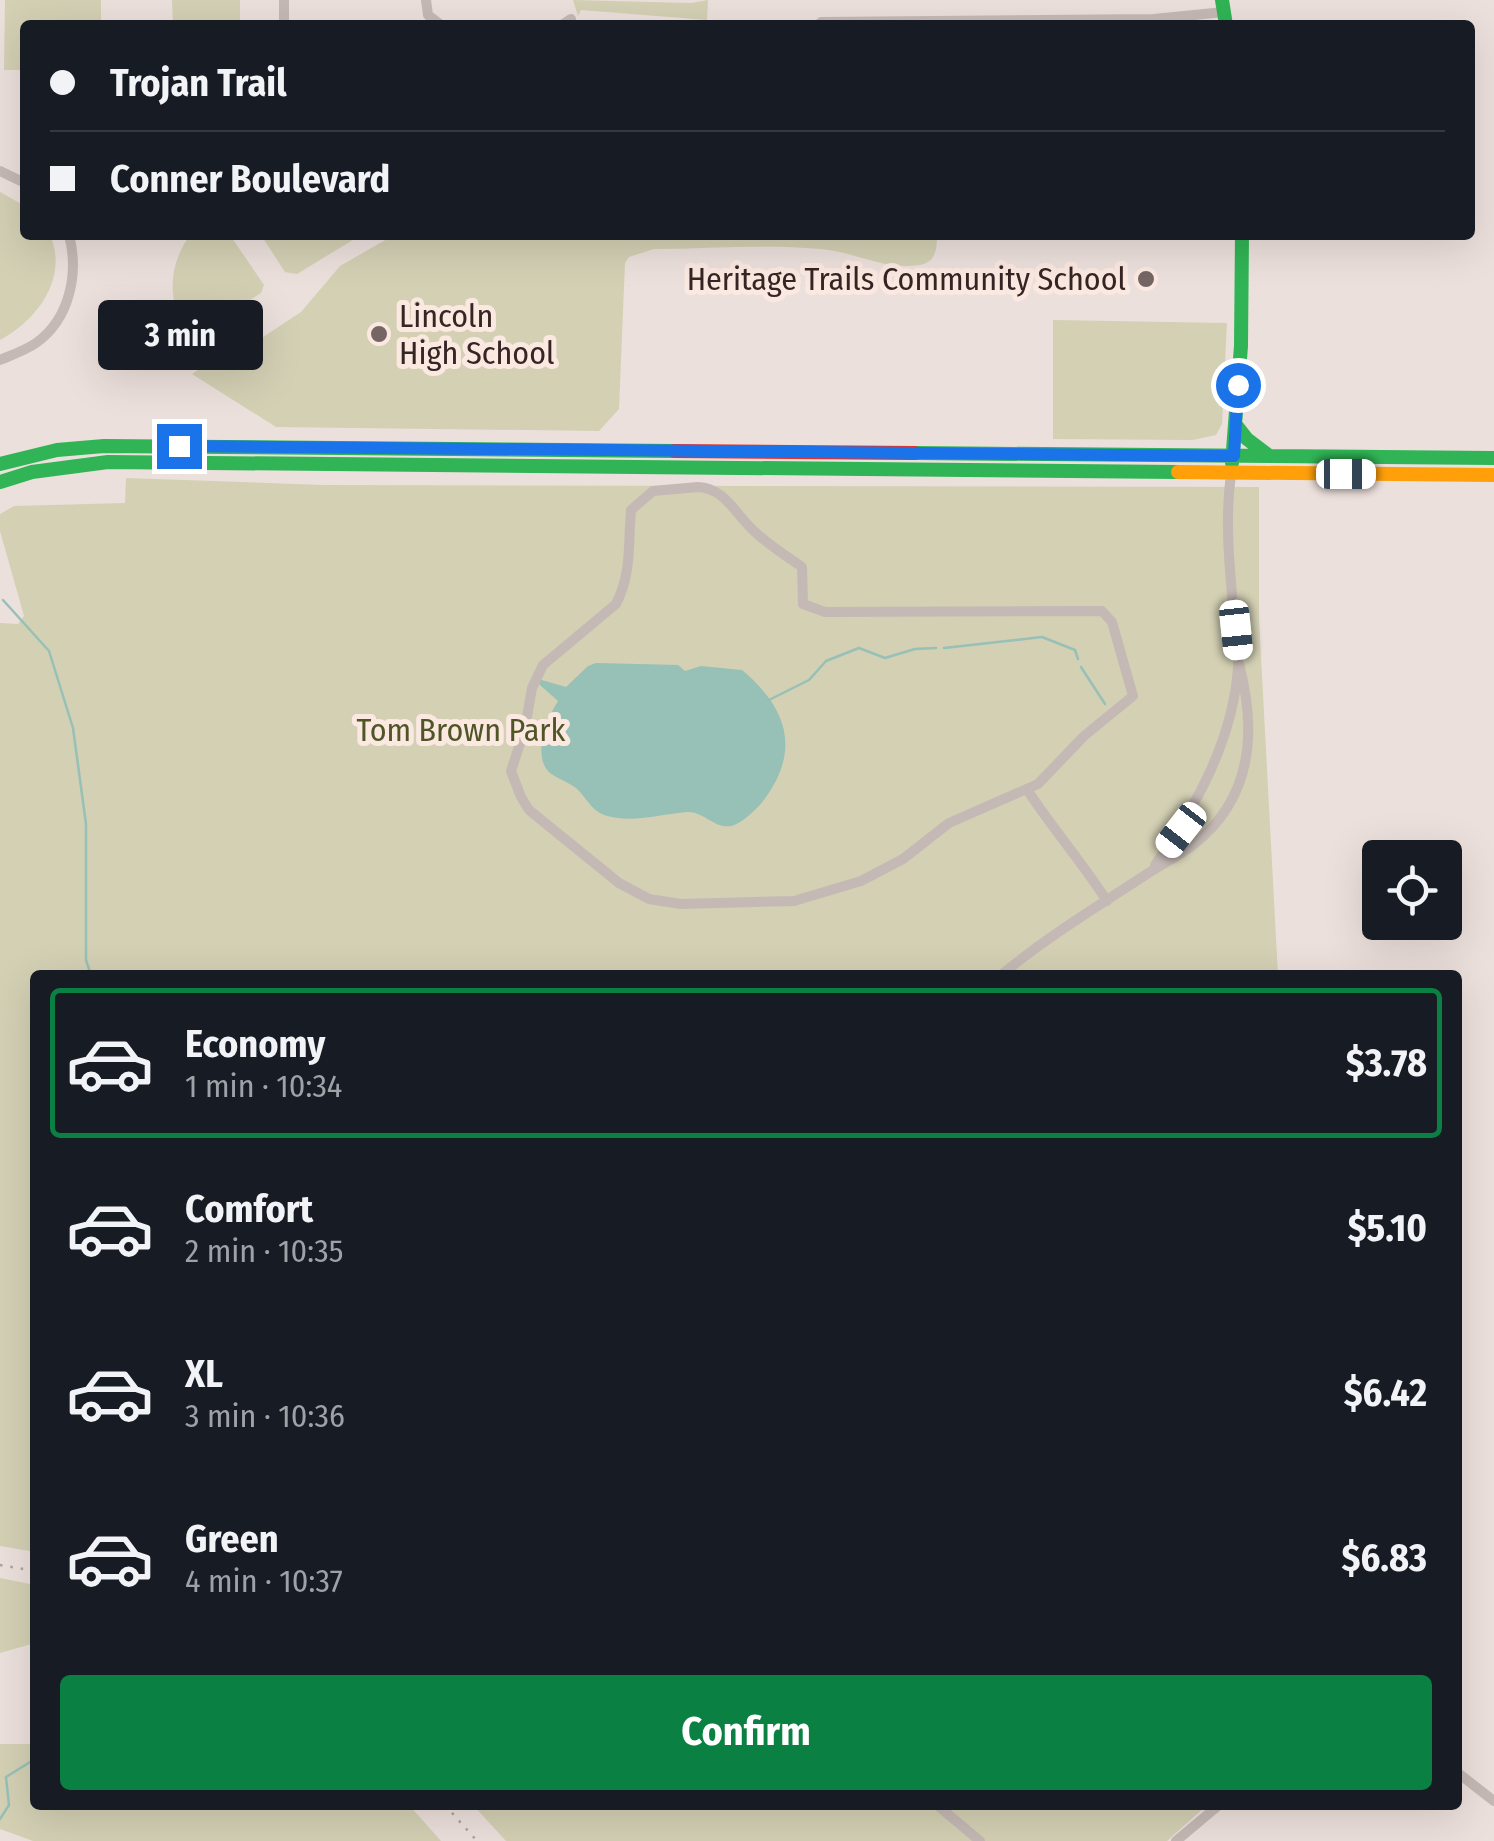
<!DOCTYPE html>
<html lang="en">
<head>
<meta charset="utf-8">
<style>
	:root { --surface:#171b24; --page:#20242c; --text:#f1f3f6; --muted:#9ea1a6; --line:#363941; --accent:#0b8043 }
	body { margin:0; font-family:"Fira Sans Condensed",sans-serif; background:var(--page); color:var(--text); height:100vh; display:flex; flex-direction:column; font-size:38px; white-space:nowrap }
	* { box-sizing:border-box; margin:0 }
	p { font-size:32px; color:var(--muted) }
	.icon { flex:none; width:55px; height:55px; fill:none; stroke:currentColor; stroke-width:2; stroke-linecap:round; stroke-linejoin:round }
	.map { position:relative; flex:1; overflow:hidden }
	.drawer { position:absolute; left:30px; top:970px; width:1432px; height:840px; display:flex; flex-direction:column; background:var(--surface); border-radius:10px; box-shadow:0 10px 40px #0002 }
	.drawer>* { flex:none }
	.hud { position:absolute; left:20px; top:20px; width:1455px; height:220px; border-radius:10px; box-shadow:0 10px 40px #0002; display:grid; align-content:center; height:220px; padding:0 30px; background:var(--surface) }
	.controls { position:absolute; left:1362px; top:840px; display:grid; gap:20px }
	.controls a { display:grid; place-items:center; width:100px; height:100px; border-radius:10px; background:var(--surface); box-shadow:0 10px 40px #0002; font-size:50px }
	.end { position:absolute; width:45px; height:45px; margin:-22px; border:12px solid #1a73e8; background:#fff; box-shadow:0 0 0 5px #fff }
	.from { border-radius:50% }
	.bubble { position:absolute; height:70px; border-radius:10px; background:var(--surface); box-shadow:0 10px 40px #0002; font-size:32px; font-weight:700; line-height:70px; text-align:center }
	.car { position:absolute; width:30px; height:60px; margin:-30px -15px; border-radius:12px; box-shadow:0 0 8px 2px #0007; background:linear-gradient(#fff 24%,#345 0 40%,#fff 0 76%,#345 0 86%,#fff 0) }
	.hud b { display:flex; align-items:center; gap:35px; height:95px; font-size:38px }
	.hud b+b { border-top:2px solid var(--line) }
	.hud i { width:25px; height:25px; background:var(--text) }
	ul { padding:18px 0 0; list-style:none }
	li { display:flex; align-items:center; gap:30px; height:150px; margin:0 20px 15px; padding:0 10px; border:5px solid transparent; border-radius:10px }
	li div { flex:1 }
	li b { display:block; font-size:38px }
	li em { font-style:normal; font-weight:700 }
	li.selected { border-color:var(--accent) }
	li>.icon { width:90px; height:90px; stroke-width:1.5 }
	.cta { display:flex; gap:20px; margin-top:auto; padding:20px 30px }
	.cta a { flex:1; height:115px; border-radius:10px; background:var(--accent); color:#fff; font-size:40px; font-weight:700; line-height:115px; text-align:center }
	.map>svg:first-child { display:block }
</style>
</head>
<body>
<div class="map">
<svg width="1494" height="1841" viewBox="0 0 1494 1841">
	<rect width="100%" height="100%" fill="#ece0dc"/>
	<path fill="#d3d0b4" d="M5,0h96v25h-76v45h-21z
		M172,0h68v25h-67z
		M573,0l118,3 17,-3 -1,20 -126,-10 -3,6z
		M0,192l25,14v29h25c19,43 -13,85 -50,105z
		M190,235h40l34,50 -3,8 -72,45c-21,-33 -23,-70 1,-103z
		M261,235h100l-64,39 -12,-2z
		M394,235h543c0,14 -1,27 -17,30 -34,6 -68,-14 -100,-16 -55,-5 -111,0 -166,0l-25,8 -4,6 -6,146 -20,22 -323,-4 -84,-53 18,-13 47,-20 44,-29 39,-46z
		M1053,320l174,3 -5,101 -6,11 -23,5 -140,-1z
		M126,478l197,7 936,2v132l19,356h-1243v577l-35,-6v-923l18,1 6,-8 -24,-85v-17l14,-8 111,-3z
		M0,1578l35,7v58l-35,10z
		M0,1744h35v61h374l32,36h-408l-33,-12z
		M473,1805h734l-40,36h-661z"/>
	<path fill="#97c0b6" d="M596,663l82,2 7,6 16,-5 41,4c44,37 59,78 24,127 -7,10 -23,26 -35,29 -16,3 -28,-15 -44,-14 -27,2 -55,12 -83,3 -13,-5 -18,-18 -28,-27 -8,-6 -18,-9 -26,-15 -19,-17 -2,-56 8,-72l-27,-24 35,10 22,-21z"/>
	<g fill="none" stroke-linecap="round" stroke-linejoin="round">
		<path stroke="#97c0b6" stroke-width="2.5" d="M3,600l46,51 24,77 13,96v136l5,15
			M944,648l98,-11 33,13 3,9
			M1081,667l24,37
			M769,700l40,-20 17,-19 33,-13 26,10 30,-9 21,-1
			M0,1819l9,-14 -3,-28 29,-18"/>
		<path stroke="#c5b9b5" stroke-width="10" d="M284,0v25
			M426,0l2,15 13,10
			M821,22l333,-3 70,-7
			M562,25l9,-6
			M0,171l25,12
			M0,360c12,-5 26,-10 36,-17 34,-24 43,-70 33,-108
			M698,487c27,1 38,28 57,45 14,13 31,24 47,35l1,37 22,8 277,-1 10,11 21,74 -49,40 -46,48 -89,39 -46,36 -42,22 -67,20 -113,3 -32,-5 -30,-16 -90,-73 -8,-13 -10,-26 14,-43 7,-40 11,-23 73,-61c16,-31 12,-61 15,-94l22,-19z
			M1028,791c25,38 54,71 79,110
			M1155,865c41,-59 78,-124 83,-198 2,-20 -3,-41 -5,-61 -4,-45 -8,-88 -2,-132
			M1001,975c46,-38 97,-69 146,-101 15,-10 32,-18 46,-29 59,-46 64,-113 46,-181
			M1458,1773l36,28
			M937,1805l43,36
			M1176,1841l43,-36"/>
		<path stroke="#30b455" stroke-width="14" d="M1222,0l4,25
			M1236,425l11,14 21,16
			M915,453l579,5
			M1232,463l9,-117 1,-111
			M0,464l57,-14 47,-4 571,5
			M0,482l32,-10 76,-10 1070,10"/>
		<path stroke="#ff9f0a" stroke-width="14" d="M1178,472l316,3"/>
		<path stroke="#e5322d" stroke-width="14" d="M675,451l240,2"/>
		<path stroke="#aca3a0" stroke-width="2.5" stroke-dasharray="2.5 8" stroke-linecap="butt" d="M0,1565l35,6
			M445,1805l32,36"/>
	</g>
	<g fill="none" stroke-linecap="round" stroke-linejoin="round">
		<path stroke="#1a73e8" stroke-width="12" d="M179,446l1055,10 4,-71"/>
	</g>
	<g fill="#756664" stroke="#fbe9e1" stroke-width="4">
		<circle cx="1146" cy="279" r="10"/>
		<circle cx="379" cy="334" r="10"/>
	</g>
	<g text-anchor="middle" stroke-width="10" stroke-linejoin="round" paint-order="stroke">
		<g font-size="32" fill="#352524" stroke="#fbe9e1" text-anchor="end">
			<text x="1126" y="290">Heritage Trails Community School</text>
			<text x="399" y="327" text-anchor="start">Lincoln<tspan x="399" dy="37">High School</tspan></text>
		</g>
		<g font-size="32" fill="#4f5526" stroke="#fbe9e1">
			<text x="461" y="741">Tom Brown Park</text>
		</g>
	</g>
</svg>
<div class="controls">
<a><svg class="icon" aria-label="locate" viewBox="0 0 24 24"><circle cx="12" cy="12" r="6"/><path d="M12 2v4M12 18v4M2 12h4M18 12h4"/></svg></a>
</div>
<i class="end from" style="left:1238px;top:385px"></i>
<i class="end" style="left:179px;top:446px"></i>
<div class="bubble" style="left:98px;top:300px;width:165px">3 min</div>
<i class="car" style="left:1346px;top:474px;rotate:90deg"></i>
<i class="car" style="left:1236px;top:630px;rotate:174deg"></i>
<i class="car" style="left:1181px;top:830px;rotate:218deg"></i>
<div class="hud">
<b><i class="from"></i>Trojan Trail</b>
<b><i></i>Conner Boulevard</b>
</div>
<section class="drawer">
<ul>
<li class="selected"><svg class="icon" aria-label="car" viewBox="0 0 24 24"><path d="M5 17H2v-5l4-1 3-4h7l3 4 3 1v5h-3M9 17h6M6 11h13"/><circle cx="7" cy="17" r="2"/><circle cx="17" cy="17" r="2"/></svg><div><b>Economy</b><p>1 min · 10:34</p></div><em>$3.78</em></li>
<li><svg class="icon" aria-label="car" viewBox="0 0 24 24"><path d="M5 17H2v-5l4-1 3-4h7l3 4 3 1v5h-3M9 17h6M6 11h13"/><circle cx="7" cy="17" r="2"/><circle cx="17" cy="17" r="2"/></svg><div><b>Comfort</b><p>2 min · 10:35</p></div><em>$5.10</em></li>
<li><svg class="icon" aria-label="car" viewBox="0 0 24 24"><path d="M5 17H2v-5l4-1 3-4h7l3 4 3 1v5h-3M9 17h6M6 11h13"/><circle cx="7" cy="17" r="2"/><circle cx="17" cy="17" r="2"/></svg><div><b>XL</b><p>3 min · 10:36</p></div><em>$6.42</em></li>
<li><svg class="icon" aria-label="car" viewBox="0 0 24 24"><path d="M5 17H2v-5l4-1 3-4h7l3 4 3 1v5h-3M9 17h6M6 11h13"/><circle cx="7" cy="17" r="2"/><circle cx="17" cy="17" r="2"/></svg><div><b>Green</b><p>4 min · 10:37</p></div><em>$6.83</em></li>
</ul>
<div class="cta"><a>Confirm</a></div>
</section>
</div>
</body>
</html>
